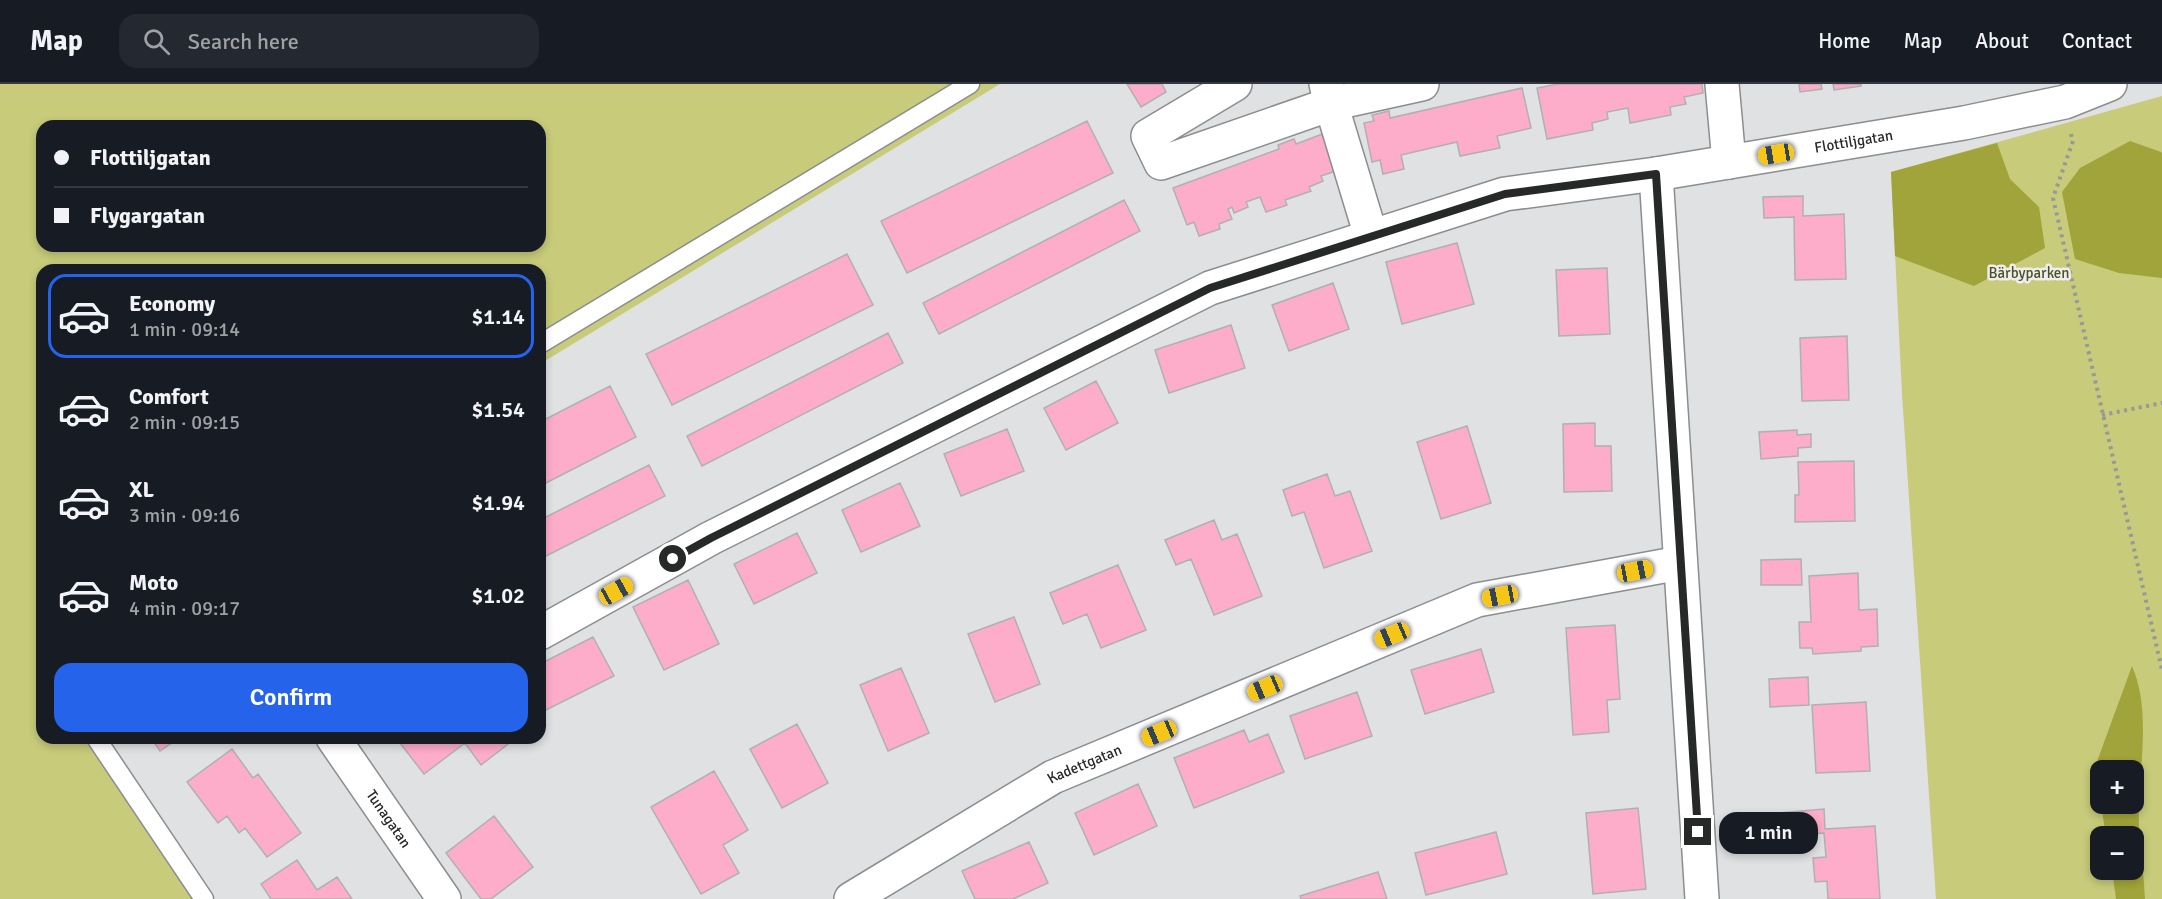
<!DOCTYPE html>
<html lang="en">
<head>
<meta charset="utf-8">
<style>
	:root { --surface:#171b24; --page:#242831; --text:#f1f3f6; --muted:#9ea1a6; --line:#363941; --accent:#2563eb }
	body { margin:0; font-family:Signika,sans-serif; background:var(--page); color:var(--text); height:100vh; display:flex; flex-direction:column; font-size:22px; white-space:nowrap }
	* { box-sizing:border-box; margin:0 }
	p { font-size:20px; color:var(--muted) }
	.icon { flex:none; width:33px; height:33px; fill:none; stroke:currentColor; stroke-width:2; stroke-linecap:round; stroke-linejoin:round }
	.map { position:relative; flex:1; overflow:hidden }
	.details { position:absolute; left:36px; top:180px; width:510px; height:480px; display:flex; flex-direction:column; background:var(--surface); border-radius:18px; box-shadow:0 3px 9px #0003 }
	.details>* { flex:none }
	.banner { position:absolute; left:36px; top:36px; width:510px; height:132px; border-radius:18px; box-shadow:0 3px 9px #0003; display:grid; align-content:center; height:132px; padding:0 18px; background:var(--surface) }
	.fabs { position:absolute; left:2090px; top:676px; display:grid; gap:12px }
	.fabs a { display:grid; place-items:center; width:54px; height:54px; border-radius:12px; background:var(--surface); box-shadow:0 3px 9px #0003; font-size:30px }
	.end { position:absolute; width:27px; height:27px; margin:-14px; border:8px solid #272828; background:#fff; box-shadow:0 0 0 3px #fff }
	.from { border-radius:50% }
	.bubble { position:absolute; height:42px; border-radius:18px; background:var(--surface); box-shadow:0 3px 9px #0003; font-size:20px; font-weight:600; line-height:42px; text-align:center }
	.car { position:absolute; width:18px; height:36px; margin:-18px -9px; border-radius:8px; box-shadow:0 0 4px 2px #0007; background:linear-gradient(#f5c518 24%,#345 0 40%,#f5c518 0 76%,#345 0 86%,#f5c518 0) }
	.banner b { display:flex; align-items:center; gap:21px; height:57px; font-size:22px }
	.banner b+b { border-top:2px solid var(--line) }
	.banner i { width:15px; height:15px; background:var(--text) }
	ul { padding:10px 0 0; list-style:none }
	li { display:flex; align-items:center; gap:18px; height:84px; margin:0 12px 9px; padding:0 6px; border:3px solid transparent; border-radius:18px }
	li div { flex:1 }
	li b { display:block; font-size:22px }
	li em { font-style:normal; font-weight:600 }
	li.selected { border-color:var(--accent) }
	li>.icon { width:54px; height:54px; stroke-width:1.5 }
	.button { display:flex; gap:12px; margin-top:auto; padding:12px 18px }
	.button a { flex:1; height:69px; border-radius:18px; background:var(--accent); color:#fff; font-size:24px; font-weight:600; line-height:69px; text-align:center }
	header { display:flex; align-items:center; gap:36px; box-sizing:border-box; height:84px; padding:0 30px; background:var(--surface); border-bottom:2px solid var(--line) }
	header strong { font-size:28px }
	nav { display:flex; gap:33px; margin-inline-start:auto; font-size:21px }
	.search { width:420px; height:54px; background:var(--page); display:flex; align-items:center; gap:15px; box-sizing:border-box; padding:0 21px; border-radius:18px; color:var(--muted); font-size:22px }
	.map>svg:first-child { display:block }
</style>
</head>
<body>
<header>
<strong>Map</strong>
<div class="search"><svg class="icon" aria-label="search" viewBox="0 0 24 24"><circle cx="10" cy="10" r="6"/><path d="M15 15l6 6"/></svg>Search here</div>
<nav><a>Home</a><a>Map</a><a>About</a><a>Contact</a></nav>
</header>
<div class="map">
<svg width="2162" height="815" viewBox="0 0 2162 815">
	<rect width="100%" height="100%" fill="#e0e1e2"/>
	<path fill="#c7cb7a" fill-rule="evenodd" d="M0,0h1000l-460,280v-94h-498v468h55l106,161h-203zM42,42h498v120h-498z
		M2162,12v803h-226l-34,-505 -11,-222zM2100,687h33v33h-33zM2100,753h33v33h-33z"/>
	<path fill="#a1a43a" d="M2130,57l31,11 1,2v124l-43,-5 -44,-14 -13,-67 18,-24z
		M1997,59l13,36 29,28 6,41 -71,38 -79,-30 -4,-84z
		M2132,582c21,49 5,108 7,159 1,25 5,50 6,74h-29l-4,-29h21v-33h-27l-5,-33h32v-33h-33v27l-5,-31z"/>
	<path fill="#fdacca" stroke="#b1b0b1" stroke-width="1.5" d="M1127,0h35l4,8 -25,15z
		M1558,0h144l1,9 -19,4 2,7 -16,3 1,8 -41,8 -2,-15 -21,4 1,7 -16,4 1,7 -46,9 -10,-51z
		M1799,0h22l1,5 -22,3z
		M1833,0h28v2l-27,4z
		M1522,4l9,40 -34,8 3,12 -40,8 -3,-14 -56,13 3,14 -21,5 -3,-14 -8,2 -8,-39 10,-2 -2,-6 17,-4 1,7z
		M1087,37l26,52 -206,100 -26,-52z
		M1325,49l14,37 -18,6 2,5 -14,6 2,4 -26,9 2,5 -21,7 -6,-15 -14,5 2,5 -14,6 -2,-6 -4,2 4,10 -13,5 1,5 -21,7 -5,-14 -7,3 -14,-37 106,-39 -1,-4 16,-6 2,5z
		M1803,112v20l41,-2 2,65 -51,1 -1,-63 -30,1 -1,-21z
		M1124,116l16,31 -201,103 -16,-31z
		M1457,159l17,61 -72,20 -16,-62z
		M847,170l26,51 -201,100 -26,-51z
		M1607,184l3,66 -51,2 -3,-66z
		M1333,199l16,46 -60,22 -17,-46z
		M1231,241l14,43 -76,25 -14,-43z
		M888,249l15,30 -201,103 -15,-30z
		M1847,252l2,64 -47,1 -2,-63z
		M1096,297l22,42 -52,27 -22,-42z
		M610,302l26,51 -96,49v-64z
		M1595,339v23h16l1,45 -48,1 -1,-68z
		M1467,342l24,77 -50,16 -24,-77z
		M1007,345l17,42 -63,25 -17,-42z
		M1797,346v5l14,-1v13l-13,1v8l-37,3 -2,-27z
		M1854,377l1,60 -60,1v-27h4l-1,-33z
		M649,381l16,31 -125,63v-39z
		M1327,390l8,22 15,-5 22,60 -48,17 -20,-56 -12,4 -9,-26z
		M900,399l20,43 -59,26 -19,-42z
		M1214,436l8,20 15,-6 25,62 -48,19 -23,-56 -15,6 -11,-25z
		M797,449l20,40 -63,31 -20,-40z
		M1801,475l1,26h-41v-25z
		M1118,481l28,65 -45,18 -14,-34 -24,10 -13,-31z
		M1858,489l1,37 18,-1 1,37 -17,1v4l-48,3 -1,-6h-12l-1,-26h12l-2,-46z
		M688,496l31,64 -55,26 -31,-63z
		M1014,533l26,67 -45,18 -27,-68z
		M1615,541l5,74 -13,1 2,32 -36,3 -7,-107z
		M593,553l21,39 -68,34 -6,-11v-35z
		M1481,565l13,43 -69,22 -14,-44z
		M901,584l28,65 -41,18 -28,-66z
		M1808,593l1,28 -39,2 -1,-28z
		M1357,608l15,44 -67,23 -15,-43z
		M1866,618l4,69 -54,2 -4,-68z
		M797,640l31,59 -46,25 -32,-59z
		M1244,646l5,12 19,-8 16,38 -90,36 -20,-50z
		M151,654h28l-19,13z
		M406,654h110l-35,27 -16,-22 -41,31 -24,-31z
		M232,665l21,29 5,-4 43,59 -34,24 -22,-29 -6,5 -12,-17 -9,7 -31,-41z
		M714,687l34,59 -25,15 16,28 -38,21 -50,-87z
		M1138,700l19,42 -63,29 -19,-42z
		M1638,724l8,81 -53,5 -7,-81z
		M1824,725l1,20 50,-3 5,73h-52l-1,-18 -12,1 -2,-24 13,-1 -2,-24 -44,3 -2,-23z
		M494,732l39,51 -42,32h-10l-35,-46z
		M1496,748l11,42 -81,21 -11,-42z
		M1029,758l19,41 -35,16h-38l-13,-28z
		M297,776l20,30 20,-13 15,22h-81l-10,-15z
		M1378,788l9,27h-86l-1,-3z"/>
	<g fill="none" stroke-linecap="round" stroke-linejoin="round">
		<defs>
			<path id="service" d="M540,260l430,-260
				M96,654l108,161"/>
			<g id="minor">
				<path d="M1235,0l-87,52 13,27 170,-59 40,132"/>
				<path d="M1326,0l5,20 91,-20"/>
				<path d="M1722,0l7,78"/>
				<path d="M1656,90l46,725"/>
				<path id="s1" d="M540,549l171,-95 499,-250 295,-94 151,-20 308,-51 101,-21 45,-18"/>
				<path id="s2" d="M333,654l111,161"/>
				<path id="s3" d="M851,815l202,-122 424,-177 203,-37"/>
			</g>
		</defs>
		<use href="#service" stroke="#8c8d8e" stroke-width="21"/>
		<use href="#minor" stroke="#8c8d8e" stroke-width="36"/>
		<path stroke="#979899" stroke-width="4" stroke-dasharray="3 4.5" stroke-linecap="butt" d="M2071,50l2,7 -20,57 109,472
			M2102,331l60,-12"/>
		<use href="#service" stroke="#fff" stroke-width="18"/>
		<use href="#minor" stroke="#fff" stroke-width="33"/>
	</g>
	<g fill="none" stroke-linecap="round" stroke-linejoin="round">
		<path stroke="#272828" stroke-width="8" d="M673,475l38,-21 499,-250 295,-94 151,-20 42,658"/>
	</g>
	<g text-anchor="middle" stroke-width="5" stroke-linejoin="round" paint-order="stroke">
		<g font-size="15" fill="#272828" stroke="#edeeef">
			<text dy="5" stroke="none"><textPath href="#s1" startOffset="1416">Flottiljgatan</textPath></text>
			<text dy="5" stroke="none"><textPath href="#s3" startOffset="270">Kadettgatan</textPath></text>
			<text dy="5" stroke="none"><textPath href="#s2" startOffset="98">Tunagatan</textPath></text>
		</g>
		<g font-size="15" fill="#4e4f24" stroke="#edeeef">
			<text x="2029" y="194">Bärbyparken</text>
		</g>
	</g>
</svg>
<div class="fabs">
<a>+</a>
<a>−</a>
</div>
<i class="end from" style="left:673px;top:475px"></i>
<i class="end" style="left:1698px;top:748px"></i>
<div class="bubble" style="left:1719px;top:728px;width:99px">1 min</div>
<i class="car" style="left:1776px;top:70px;rotate:261deg"></i>
<i class="car" style="left:1635px;top:487px;rotate:79deg"></i>
<i class="car" style="left:616px;top:507px;rotate:61deg"></i>
<i class="car" style="left:1500px;top:512px;rotate:259deg"></i>
<i class="car" style="left:1392px;top:551px;rotate:247deg"></i>
<i class="car" style="left:1265px;top:604px;rotate:247deg"></i>
<i class="car" style="left:1159px;top:649px;rotate:247deg"></i>
<div class="banner">
<b><i class="from"></i>Flottiljgatan</b>
<b><i></i>Flygargatan</b>
</div>
<section class="details">
<ul>
<li class="selected"><svg class="icon" aria-label="car" viewBox="0 0 24 24"><path d="M5 17H2v-5l4-1 3-4h7l3 4 3 1v5h-3M9 17h6M6 11h13"/><circle cx="7" cy="17" r="2"/><circle cx="17" cy="17" r="2"/></svg><div><b>Economy</b><p>1 min · 09:14</p></div><em>$1.14</em></li>
<li><svg class="icon" aria-label="car" viewBox="0 0 24 24"><path d="M5 17H2v-5l4-1 3-4h7l3 4 3 1v5h-3M9 17h6M6 11h13"/><circle cx="7" cy="17" r="2"/><circle cx="17" cy="17" r="2"/></svg><div><b>Comfort</b><p>2 min · 09:15</p></div><em>$1.54</em></li>
<li><svg class="icon" aria-label="car" viewBox="0 0 24 24"><path d="M5 17H2v-5l4-1 3-4h7l3 4 3 1v5h-3M9 17h6M6 11h13"/><circle cx="7" cy="17" r="2"/><circle cx="17" cy="17" r="2"/></svg><div><b>XL</b><p>3 min · 09:16</p></div><em>$1.94</em></li>
<li><svg class="icon" aria-label="car" viewBox="0 0 24 24"><path d="M5 17H2v-5l4-1 3-4h7l3 4 3 1v5h-3M9 17h6M6 11h13"/><circle cx="7" cy="17" r="2"/><circle cx="17" cy="17" r="2"/></svg><div><b>Moto</b><p>4 min · 09:17</p></div><em>$1.02</em></li>
</ul>
<div class="button"><a>Confirm</a></div>
</section>
</div>
</body>
</html>
